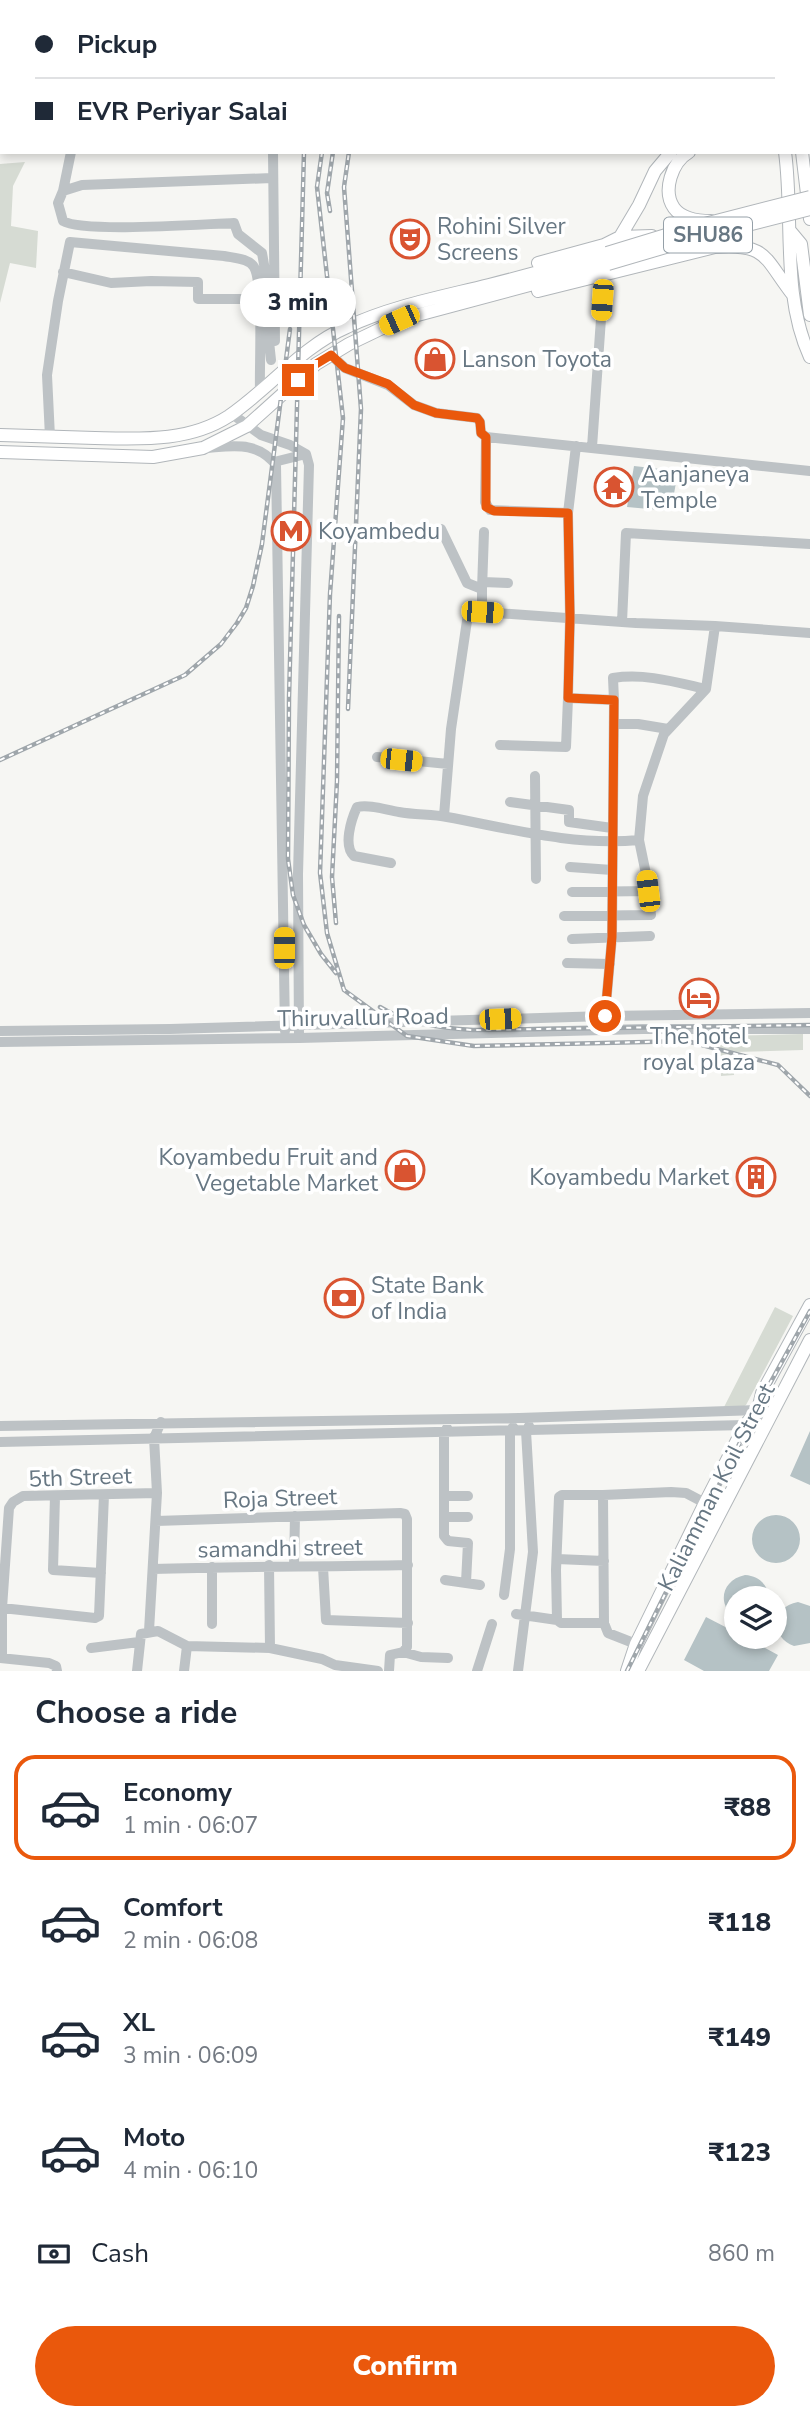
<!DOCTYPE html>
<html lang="en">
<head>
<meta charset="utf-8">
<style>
	:root { --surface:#fff; --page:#f2f2f3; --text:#1f2937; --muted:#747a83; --line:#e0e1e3; --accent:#ea580c }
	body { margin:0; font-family:"Nunito Sans",sans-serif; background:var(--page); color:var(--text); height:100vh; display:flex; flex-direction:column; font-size:26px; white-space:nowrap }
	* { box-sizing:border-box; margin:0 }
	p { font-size:23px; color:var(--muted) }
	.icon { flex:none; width:38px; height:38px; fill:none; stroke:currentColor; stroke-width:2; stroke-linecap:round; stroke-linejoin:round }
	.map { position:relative; height:1671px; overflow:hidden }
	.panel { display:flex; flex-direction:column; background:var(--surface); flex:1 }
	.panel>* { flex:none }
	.top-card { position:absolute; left:0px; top:0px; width:810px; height:154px; box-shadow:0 4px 10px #0003; display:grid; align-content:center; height:154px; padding:0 35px; background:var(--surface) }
	.buttons { position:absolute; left:724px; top:1586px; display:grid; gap:14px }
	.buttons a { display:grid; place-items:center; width:63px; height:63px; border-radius:50%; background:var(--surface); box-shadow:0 4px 10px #0003; font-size:35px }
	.end { position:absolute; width:32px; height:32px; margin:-16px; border:9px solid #ea580c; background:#fff; box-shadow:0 0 0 4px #fff }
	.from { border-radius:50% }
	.bubble { position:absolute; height:49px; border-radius:24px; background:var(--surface); box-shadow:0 4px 10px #0003; font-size:23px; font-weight:800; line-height:49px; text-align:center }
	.car { position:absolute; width:21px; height:42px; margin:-21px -10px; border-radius:9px; box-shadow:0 0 5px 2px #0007; background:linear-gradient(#f5c518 24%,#345 0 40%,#f5c518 0 76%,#345 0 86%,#f5c518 0) }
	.top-card b { display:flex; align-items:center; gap:24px; height:66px; font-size:26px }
	.top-card b+b { border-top:2px solid var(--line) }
	.top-card i { width:18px; height:18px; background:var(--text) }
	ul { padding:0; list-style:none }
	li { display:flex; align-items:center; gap:21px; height:105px; margin:0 14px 10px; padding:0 21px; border:4px solid transparent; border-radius:21px }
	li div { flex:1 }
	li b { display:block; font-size:26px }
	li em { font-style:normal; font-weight:800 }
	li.on { border-color:var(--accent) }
	li>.icon { width:63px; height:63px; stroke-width:1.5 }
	h2 { padding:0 35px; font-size:32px; line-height:84px }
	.pay { display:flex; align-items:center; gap:18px; height:77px; padding:0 35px; font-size:26px }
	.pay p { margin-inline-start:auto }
	.primary-button { display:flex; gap:14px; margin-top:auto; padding:14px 35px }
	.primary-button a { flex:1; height:80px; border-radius:42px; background:var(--accent); color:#fff; font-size:28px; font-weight:800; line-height:80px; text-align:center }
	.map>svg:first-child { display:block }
</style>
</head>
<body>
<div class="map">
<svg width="810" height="1671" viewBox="0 0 810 1671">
	<rect width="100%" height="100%" fill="#f6f6f3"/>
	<path fill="#d6dbd3" d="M25,162l-12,24 -2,40 27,5 -2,37 -26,-5 -10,40v-139z
		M803,1034v16l-69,2v23l-13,1 -1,-40z
		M775,1307l18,9 -47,89 -3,2 -20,2z"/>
	<path fill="#b5c2c5" d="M634,466l44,5 -7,40 -44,-4z
		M810,1431v54l-20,-9z
		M752 1539a24 24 0 1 1 48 0a24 24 0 1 1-48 0Z
		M745,1575c14,1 22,9 25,23h-33v21c-21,-13 -16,-39 8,-44z
		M798,1602l12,4v37l-16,3c-25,-9 -22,-40 4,-44z
		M706,1617l31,16v3h6l35,19 -9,16h-65l-20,-11z"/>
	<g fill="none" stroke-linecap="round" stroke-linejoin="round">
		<defs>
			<path id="major" d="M768,0v2
				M784,0l1,2
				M808,106l2,1
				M689,152c-17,10 -27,39 -15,56 8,11 25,13 37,13
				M785,152c9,67 -4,142 25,205
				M802,152l8,67
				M791,232l10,12 9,71
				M620,237l19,-32 16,-34 16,-19
				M538,263l66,-18 16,-8 32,-1
				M538,291l177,-44c53,-4 49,11 78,48
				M0,435c32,1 64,2 95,3 46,1 94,4 134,-22 41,-28 72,-69 118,-89 45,-21 94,-30 142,-42 40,-10 79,-21 118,-32
				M0,452l153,5 50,-9 44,-22 69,-62 33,-20 50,-24 209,-56
				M627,1671l9,-27 69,-141 40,-78 13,-15 4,-17 48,-88
				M638,1671l172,-331"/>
		</defs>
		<use href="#major" stroke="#b1b6ba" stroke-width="14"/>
		<path stroke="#bdc2c5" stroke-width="10" d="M278,0v2
			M157,2l4,-2
			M0,74l2,-1
			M0,108l2,1
			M71,152l-8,39 -5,12 5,18c20,12 140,3 171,2l4,11 24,19 4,23v37l5,47
			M273,152l2,189
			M63,191l19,-6 190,-7
			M63,272l48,11 40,-2 47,1v17h62
			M331,355l14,13 43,17 26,20 22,8 41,5 3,4 1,11 5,4 -1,65 5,8 78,3
			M232,414l29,21 29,10 16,9 3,11 -11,409 1,164
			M50,437l-3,-62 11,-74 12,-59 154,14c9,2 25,2 30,11 10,18 5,99 6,125
			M486,437l324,34
			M576,446l-8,67 2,105 -2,80 46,2 -1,-22c32,-5 62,4 93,11
			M592,447l12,-171
			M206,448c28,-2 51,-7 70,17l9,566
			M274,462l32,-8
			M441,529l26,54 15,6v23
			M483,582l25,1
			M482,589l2,-57
			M622,622l4,-89 184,11
			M715,626l95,7
			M615,724h23l30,5
			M500,745l66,2 2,-49
			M377,757l71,7
			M535,776l1,103
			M510,802l59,8v12l43,6
			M444,816l7,-87 17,-115 14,-2 154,11 79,3 -9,63 -42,45 -21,62 -4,44 7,34 5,41 -87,1
			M391,863l-37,-7c-11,-10 -3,-36 3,-49 13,-3 29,3 42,5 16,3 33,2 48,5 65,12 125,29 192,23
			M570,867l42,3
			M572,892l76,-1
			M572,939l78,-3
			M567,963l43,1
			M605,1016l7,-79 2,-237
			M0,1031l170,-2 435,-13 205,-3
			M0,1042l299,-4 344,-9h167
			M0,1426l519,-8 239,-8 9,13
			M447,1428l-3,5v103l4,5 20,2 -2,39
			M0,1442l745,-17 16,9
			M55,1496l-2,74 48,3
			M446,1496h22
			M445,1517h23
			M156,1521l244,-8 5,1 2,5v128l-4,5 -13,3 -1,16
			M557,1559l47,2
			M269,1565l1,83
			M294,1566l1,-50
			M212,1567v57
			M323,1567l3,53 82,3
			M153,1569c85,-3 170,-2 255,-4
			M445,1580l35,5
			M504,1595l6,-46v-118l3,-4
			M2,1608l93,10 4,-2 5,-121
			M516,1614l41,6 4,3h43
			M557,1620l-1,-50 3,-73 3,-2h41
			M149,1631l8,-138 -3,-55 7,-16
			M636,1644l-28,-11 -4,-10 -1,-128 68,-3 15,1 19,10
			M91,1648l48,-6
			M403,1652l18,5 27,1
			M0,1658l49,5 7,3 1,5
			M2,1658v-50l7,-100 4,-6 10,-6 134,-3
			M137,1671l4,-37 17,-3 29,15 83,2 52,11 13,6 43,6
			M184,1671l3,-25
			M477,1671l15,-47
			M518,1671l15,-119 -7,-121 3,-5"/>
		<use href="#major" stroke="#fff" stroke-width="12"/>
		<defs>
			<path id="rail" d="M347,0v2
				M382,2l3,-2
				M397,2l3,-2
				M446,2l9,-2
				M532,2l16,-2
				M304,152l-15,546 -1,161 5,36 11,30 17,29 15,19
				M322,152l-5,35 26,231 -13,176 -10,279 7,60 17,57 63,46 67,10 213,-5 91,24 32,31
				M330,211l-3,-18 6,-41
				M348,709l13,-300 -17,-222 5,-35
				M0,760l185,-85 36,-31 16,-21 9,-15 7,-22 9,-42 28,-215
				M336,923l-4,-46 5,-96 2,-165
				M380,1007c28,17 61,21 93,23l337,-5
				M627,1671l135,-273 48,-87"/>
		</defs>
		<use href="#rail" stroke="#9fa6ab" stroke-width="4.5"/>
		<use href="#rail" stroke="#fff" stroke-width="2" stroke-dasharray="5" stroke-linecap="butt"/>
		<defs>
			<path id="major-bridge" d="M607,253l82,-25 121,-31
				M608,264l85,-25 117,-30"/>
		</defs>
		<use href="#major-bridge" stroke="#b1b6ba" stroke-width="14" stroke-linecap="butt"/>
		<use href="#major-bridge" stroke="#fff" stroke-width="12"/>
	</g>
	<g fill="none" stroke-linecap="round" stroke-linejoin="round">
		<path stroke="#ea580c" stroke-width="9" d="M298,380l18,-16 15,-9 14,13 43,16 26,21 22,8 41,5 3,4 1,11 5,4v70l8,4 74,2 2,105 -2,80 46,2 -2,237 -7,79"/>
	</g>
	<defs>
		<symbol id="theatre-ring" viewBox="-11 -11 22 22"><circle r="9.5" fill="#fff" stroke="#d95431" stroke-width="1.5"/><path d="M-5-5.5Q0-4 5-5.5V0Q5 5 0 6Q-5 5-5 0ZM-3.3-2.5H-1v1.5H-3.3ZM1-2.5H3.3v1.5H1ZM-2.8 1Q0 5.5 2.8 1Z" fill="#d95431"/></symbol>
		<symbol id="shop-ring" viewBox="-11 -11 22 22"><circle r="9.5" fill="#fff" stroke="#d95431" stroke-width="1.5"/><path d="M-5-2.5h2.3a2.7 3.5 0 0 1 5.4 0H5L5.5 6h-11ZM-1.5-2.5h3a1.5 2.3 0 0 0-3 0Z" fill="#d95431"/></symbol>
		<symbol id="temple-ring" viewBox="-11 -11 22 22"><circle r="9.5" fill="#fff" stroke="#d95431" stroke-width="1.5"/><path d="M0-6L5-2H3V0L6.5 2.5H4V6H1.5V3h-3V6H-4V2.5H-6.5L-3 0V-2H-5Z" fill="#d95431"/></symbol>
		<symbol id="metro-ring" viewBox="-11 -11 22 22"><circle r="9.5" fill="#fff" stroke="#d95431" stroke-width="1.5"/><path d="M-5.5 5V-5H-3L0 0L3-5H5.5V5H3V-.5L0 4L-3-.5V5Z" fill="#d95431"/></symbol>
		<symbol id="hotel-ring" viewBox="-11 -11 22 22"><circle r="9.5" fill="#fff" stroke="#d95431" stroke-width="1.5"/><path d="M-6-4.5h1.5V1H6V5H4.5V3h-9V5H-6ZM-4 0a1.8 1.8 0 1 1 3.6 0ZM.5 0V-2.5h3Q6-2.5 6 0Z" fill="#d95431"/></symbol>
		<symbol id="building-ring" viewBox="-11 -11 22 22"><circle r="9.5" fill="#fff" stroke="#d95431" stroke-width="1.5"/><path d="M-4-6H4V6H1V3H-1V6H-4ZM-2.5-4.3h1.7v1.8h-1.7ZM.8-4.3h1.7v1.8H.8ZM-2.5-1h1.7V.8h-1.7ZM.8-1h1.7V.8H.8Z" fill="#d95431"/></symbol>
		<symbol id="bank-ring" viewBox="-11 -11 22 22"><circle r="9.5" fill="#fff" stroke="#d95431" stroke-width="1.5"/><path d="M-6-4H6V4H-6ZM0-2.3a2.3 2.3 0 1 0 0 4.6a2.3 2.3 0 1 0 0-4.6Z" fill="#d95431"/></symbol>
	</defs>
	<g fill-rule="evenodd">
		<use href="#theatre-ring" x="388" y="217" width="44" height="44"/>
		<use href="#shop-ring" x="413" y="337" width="44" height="44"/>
		<use href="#temple-ring" x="592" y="465" width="44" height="44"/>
		<use href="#metro-ring" x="269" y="509" width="44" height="44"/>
		<use href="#hotel-ring" x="677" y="976" width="44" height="44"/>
		<use href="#shop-ring" x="383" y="1148" width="44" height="44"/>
		<use href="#building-ring" x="734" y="1155" width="44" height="44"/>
		<use href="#bank-ring" x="322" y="1276" width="44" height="44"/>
	</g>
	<g text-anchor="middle" stroke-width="7" stroke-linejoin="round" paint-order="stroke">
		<rect fill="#fff" stroke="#95a0a8" stroke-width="2" x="664" y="217.5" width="88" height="35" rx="5"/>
		<g font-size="21" font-weight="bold" fill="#677783">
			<text x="708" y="242">SHU86</text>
		</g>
		<g font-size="23" fill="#677783" stroke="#fff" text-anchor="start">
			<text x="437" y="234">Rohini Silver<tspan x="437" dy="26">Screens</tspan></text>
			<text x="462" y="367">Lanson Toyota</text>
			<text x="641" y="482">Aanjaneya<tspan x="641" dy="26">Temple</tspan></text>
			<text x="318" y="539">Koyambedu</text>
			<text x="699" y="1044" text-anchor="middle">The hotel<tspan x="699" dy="26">royal plaza</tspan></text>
			<text x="378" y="1165" text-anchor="end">Koyambedu Fruit and<tspan x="378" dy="26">Vegetable Market</tspan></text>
			<text x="729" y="1185" text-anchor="end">Koyambedu Market</text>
			<text x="371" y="1293">State Bank<tspan x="371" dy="26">of India</tspan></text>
		</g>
		<g font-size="23" fill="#677783" stroke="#fff">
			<text transform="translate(363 1017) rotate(-1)" y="8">Thiruvallur Road</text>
			<text transform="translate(80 1477) rotate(-2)" y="8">5th Street</text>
			<text transform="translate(716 1487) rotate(-63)" y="8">Kaliamman Koil Street</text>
			<text transform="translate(280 1498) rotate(-2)" y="8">Roja Street</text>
			<text transform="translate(280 1548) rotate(-1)" y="8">samandhi street</text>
		</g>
	</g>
</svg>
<div class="buttons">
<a><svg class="icon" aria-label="layers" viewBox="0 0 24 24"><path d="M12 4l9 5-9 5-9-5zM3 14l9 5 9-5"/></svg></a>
</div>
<i class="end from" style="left:605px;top:1016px"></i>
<i class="end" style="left:298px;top:380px"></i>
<div class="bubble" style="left:240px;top:278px;width:116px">3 min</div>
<i class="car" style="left:602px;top:300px;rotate:184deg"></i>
<i class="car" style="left:399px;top:320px;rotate:246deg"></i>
<i class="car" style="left:482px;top:612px;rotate:94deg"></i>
<i class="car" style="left:401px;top:760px;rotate:96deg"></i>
<i class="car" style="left:648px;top:891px;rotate:353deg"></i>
<i class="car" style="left:284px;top:948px;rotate:0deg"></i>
<i class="car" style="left:500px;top:1019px;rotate:88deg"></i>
<div class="top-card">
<b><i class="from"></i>Pickup</b>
<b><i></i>EVR Periyar Salai</b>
</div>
</div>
<section class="panel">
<h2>Choose a ride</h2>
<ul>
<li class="on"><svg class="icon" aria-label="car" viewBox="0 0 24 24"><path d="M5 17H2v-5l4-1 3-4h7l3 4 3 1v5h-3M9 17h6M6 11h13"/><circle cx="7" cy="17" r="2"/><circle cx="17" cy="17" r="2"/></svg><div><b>Economy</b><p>1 min · 06:07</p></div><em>₹88</em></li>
<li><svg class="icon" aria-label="car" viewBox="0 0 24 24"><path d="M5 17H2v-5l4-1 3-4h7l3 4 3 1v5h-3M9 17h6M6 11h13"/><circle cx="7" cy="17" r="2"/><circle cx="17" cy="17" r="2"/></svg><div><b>Comfort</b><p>2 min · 06:08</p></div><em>₹118</em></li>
<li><svg class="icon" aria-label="car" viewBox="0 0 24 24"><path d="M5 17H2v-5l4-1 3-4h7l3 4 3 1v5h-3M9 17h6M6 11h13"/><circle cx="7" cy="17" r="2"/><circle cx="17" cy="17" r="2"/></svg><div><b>XL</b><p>3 min · 06:09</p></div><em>₹149</em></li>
<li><svg class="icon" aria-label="car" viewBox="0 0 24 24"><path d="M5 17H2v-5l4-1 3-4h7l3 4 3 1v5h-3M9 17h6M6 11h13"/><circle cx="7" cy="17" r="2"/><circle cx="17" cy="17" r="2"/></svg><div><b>Moto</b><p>4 min · 06:10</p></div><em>₹123</em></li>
</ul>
<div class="pay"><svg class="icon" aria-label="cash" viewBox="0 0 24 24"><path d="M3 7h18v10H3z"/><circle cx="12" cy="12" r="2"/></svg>Cash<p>860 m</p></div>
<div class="primary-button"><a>Confirm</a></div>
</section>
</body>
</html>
